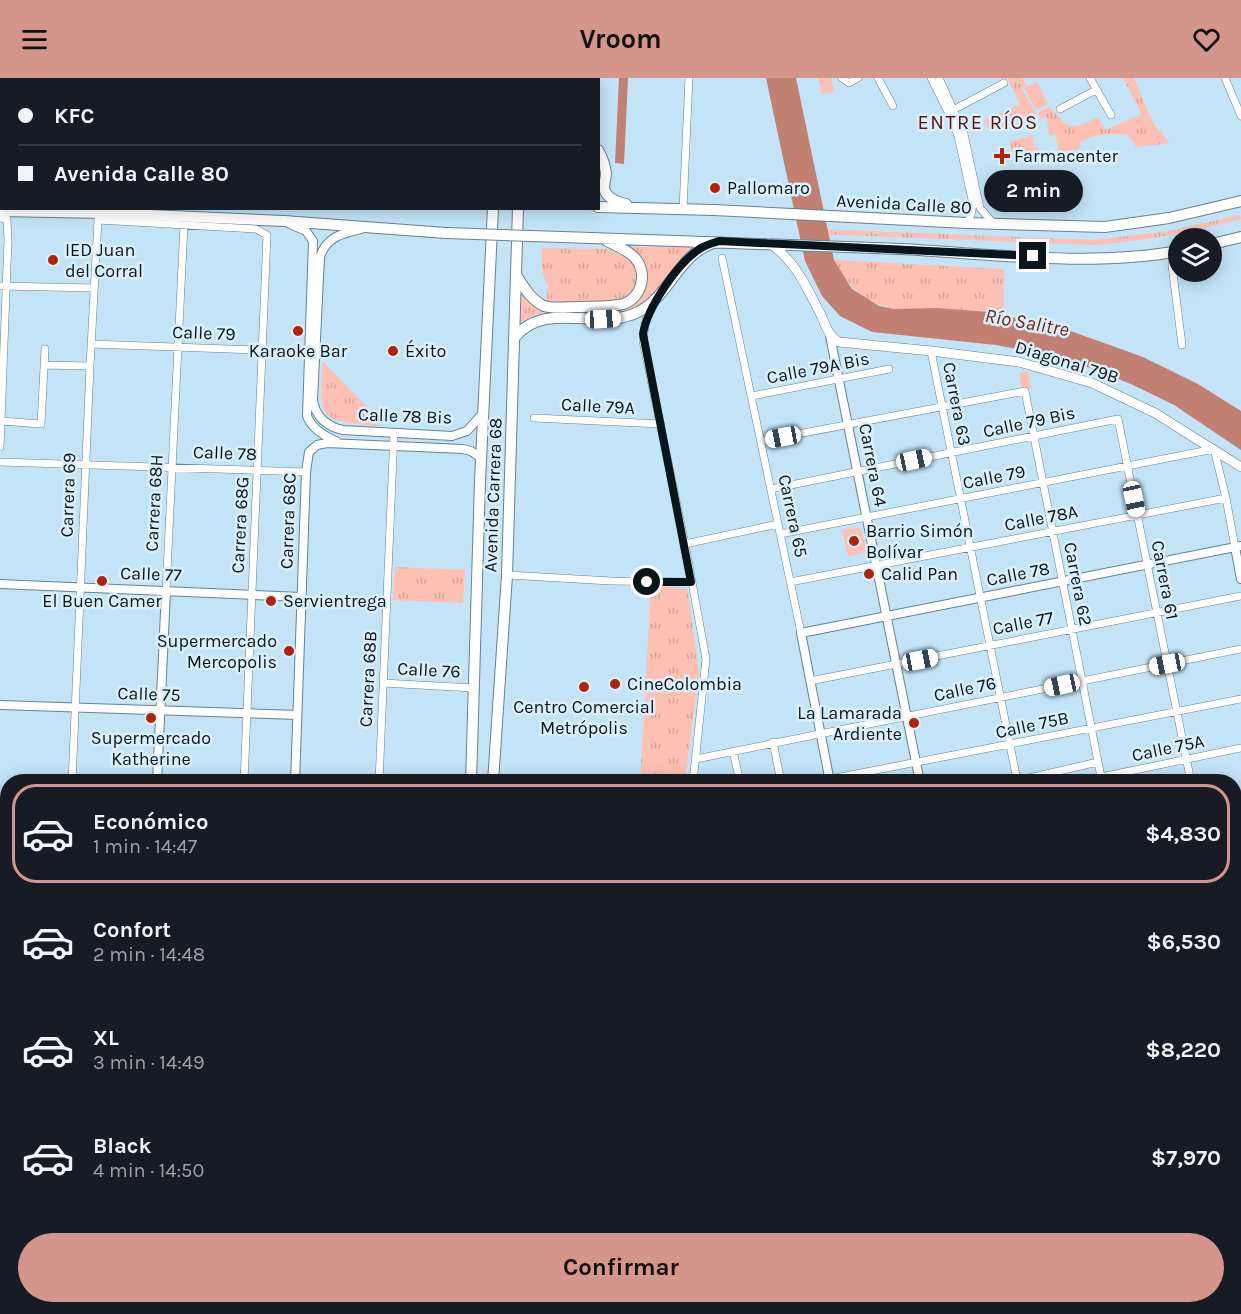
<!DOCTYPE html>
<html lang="es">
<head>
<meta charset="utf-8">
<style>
	:root { --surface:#171b24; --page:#20242c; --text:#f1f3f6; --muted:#9ea1a6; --line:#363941; --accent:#d4958c }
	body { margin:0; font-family:Karla,sans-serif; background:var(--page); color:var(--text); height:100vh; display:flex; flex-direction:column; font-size:22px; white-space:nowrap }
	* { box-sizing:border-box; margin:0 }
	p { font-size:20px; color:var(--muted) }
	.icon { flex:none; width:33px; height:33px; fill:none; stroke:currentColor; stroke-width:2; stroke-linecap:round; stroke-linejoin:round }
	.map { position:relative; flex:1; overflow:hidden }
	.panel { position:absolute; left:0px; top:696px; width:1242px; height:540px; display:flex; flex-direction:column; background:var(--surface); border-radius:24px 24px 0 0; box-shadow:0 3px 15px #0003 }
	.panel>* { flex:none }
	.hud { position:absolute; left:0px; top:0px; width:600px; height:132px; box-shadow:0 3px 15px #0003; display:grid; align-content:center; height:132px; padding:0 18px; background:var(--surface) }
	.buttons { position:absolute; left:1168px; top:150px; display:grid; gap:12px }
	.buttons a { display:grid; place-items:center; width:54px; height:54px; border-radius:50%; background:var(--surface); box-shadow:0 3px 15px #0003; font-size:30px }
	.end { position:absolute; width:27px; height:27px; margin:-14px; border:8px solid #09151c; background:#fff; box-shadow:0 0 0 3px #fff }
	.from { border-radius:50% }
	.bubble { position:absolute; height:42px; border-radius:21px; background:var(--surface); box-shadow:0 3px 15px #0003; font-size:20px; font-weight:700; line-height:42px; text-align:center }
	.car { position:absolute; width:18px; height:36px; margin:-18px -9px; border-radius:8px; box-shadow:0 0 4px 2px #0007; background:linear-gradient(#fff 24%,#345 0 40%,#fff 0 76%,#345 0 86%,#fff 0) }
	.hud b { display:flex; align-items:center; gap:21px; height:57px; font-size:22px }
	.hud b+b { border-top:2px solid var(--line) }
	.hud i { width:15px; height:15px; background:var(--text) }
	ul { padding:10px 0 0; list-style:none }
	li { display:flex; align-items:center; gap:18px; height:99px; margin:0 12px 9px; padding:0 6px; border:3px solid transparent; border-radius:24px }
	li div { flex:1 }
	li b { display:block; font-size:22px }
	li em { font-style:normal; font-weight:700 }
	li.selected { border-color:var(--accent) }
	li>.icon { width:54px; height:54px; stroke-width:1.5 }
	.cta { display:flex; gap:12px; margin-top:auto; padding:12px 18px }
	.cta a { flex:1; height:69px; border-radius:36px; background:var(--accent); color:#111; font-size:24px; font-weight:700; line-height:69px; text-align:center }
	header { display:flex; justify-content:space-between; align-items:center; height:78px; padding:0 18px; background:var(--accent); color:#111; font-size:27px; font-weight:700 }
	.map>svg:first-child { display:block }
</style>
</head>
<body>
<header><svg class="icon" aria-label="menu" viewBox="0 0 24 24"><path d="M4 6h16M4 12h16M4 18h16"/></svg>Vroom<svg class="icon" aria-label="heart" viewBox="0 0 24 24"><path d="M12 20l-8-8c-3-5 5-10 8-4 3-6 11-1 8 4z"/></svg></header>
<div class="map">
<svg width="1241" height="1236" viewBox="0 0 1241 1236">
	<defs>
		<pattern id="grass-tufts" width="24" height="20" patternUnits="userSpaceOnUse" patternTransform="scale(1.5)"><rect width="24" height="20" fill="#fec0b3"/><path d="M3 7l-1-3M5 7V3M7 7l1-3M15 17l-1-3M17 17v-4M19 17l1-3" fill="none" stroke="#d8a499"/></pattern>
	</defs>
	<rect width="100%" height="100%" fill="#c3e4f7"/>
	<path fill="url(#grass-tufts)" d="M203,0h105l-105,2z
		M1008,0h14l4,8 -4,3 14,25 -27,7 -4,5 -16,3 -5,-9 36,-16z
		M1123,0h11l11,27 9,19 16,19 -34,4 -8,-12c-17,-2 -33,-1 -48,7l1,6 -22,5 -4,-19 -6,2 -2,-18 -7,1 -2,-7 12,-5c19,23 19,24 48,10l7,13 37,-16z
		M1032,57l2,12h4l1,11 -21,4 -2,-10h-4l-2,-10z
		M1240,137l1,4c-49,13 -97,22 -147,26l-276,-11 1,-5 274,11 76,-9z
		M695,168l-15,15 -26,33 -16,15 -28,6 -73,-1 -19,10 2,-39 18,21 100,-6c18,-21 1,-35 -11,-53z
		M542,170l73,1c11,4 23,15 24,27 3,37 -69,27 -93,26l2,-15 -6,-15z
		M834,182l170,9 -1,46 -14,-3 -95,-3c-32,-8 -44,-20 -60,-49z
		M323,284l54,55 2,5 -3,4c-58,-5 -58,-8 -53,-64z
		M1028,293l3,17 -9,2 -3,-17z
		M395,489l70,3 -2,33 -70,-3z
		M651,508l36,2 12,83 -14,110h-45z
		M387,695l71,3v5h-72z
		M431,1229h23l1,7h-23z
		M882,1229h45l2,7h-46z"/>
	<path fill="#fec0b3" d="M818,0h13l3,14 -12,2z
		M1037,4l11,22 -12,6 -12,-22z
		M860,449l8,25 -20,4 -6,-26z"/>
	<path fill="#c18072" d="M619,0h9l-4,86 -9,-1z
		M766,0h30l38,182 18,29 27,17 15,3 43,-1 52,4 76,17 78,28 55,27 43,27v39l-67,-45 -41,-20 -39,-16 -62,-17 -36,-7 -124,-13 -32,-16 -18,-20 -17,-35z"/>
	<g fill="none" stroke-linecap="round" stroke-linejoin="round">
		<defs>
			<path id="pedestrian" d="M1234,1066h7
				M1234,1088l7,1
				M1234,1116h3
				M1234,1135h1
				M1234,1154l7,1"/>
			<path id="minor" d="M842,0l7,5 9,-5
				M878,0l15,28
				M931,0l20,40 7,18 15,68 -2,11 -4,8
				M939,0l25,56 16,74 14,16
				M1090,0l21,37
				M1225,0l16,38
				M97,2v-2
				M1060,31l36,-19
				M951,33l53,-28
				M0,76h2
				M683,131l6,-131
				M0,140l7,1 1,21 -8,207
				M98,142l158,9 11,6 -23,547
				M1175,173l-3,14 10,80
				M722,180l79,375
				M0,208l94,2
				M654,225l-8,16 -3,22 42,203 21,115 -13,123
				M91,266l222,8
				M931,273l86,429
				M44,287l46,1
				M752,318l137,-27
				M534,340l127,6
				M1,343l40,3 4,-75
				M761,363l264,-50 77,391
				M0,384l306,10
				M771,411l347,-70 73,363
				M780,456l434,-85 12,49 9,49
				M685,466l93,-20
				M507,497l104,6 80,1
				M790,504l436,-84
				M166,513l18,-366
				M810,603l431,-85
				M383,605l90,5
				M773,664l8,40
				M733,673l7,31
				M696,681l545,-110
				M1101,699l140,-29
				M830,701l411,-80
				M72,704l18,-416 8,-146 3,-3
				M379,704l15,-349
				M1011,704l87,-20
				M1234,721l7,-2
				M0,751l8,1
				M1234,771l7,-1
				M1234,820l7,-1
				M1234,870l7,-2
				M1234,917l7,32
				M0,993h8
				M1234,1014l7,1
				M0,1209l8,-2
				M61,1228l2,8
				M428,1228l2,8
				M650,1228l3,8
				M705,1228l2,8
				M754,1228l2,8
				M874,1228l2,8
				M937,1228l1,8
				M996,1228l1,8"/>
			<path id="tertiary" d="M315,2v-2
				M321,2v-2
				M290,146l16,7 7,10 -6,175c5,13 17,20 29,25
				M361,151c-18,4 -35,8 -41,28l-7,143c2,17 15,27 30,30l109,6 15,-5 17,-19
				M830,258l90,446
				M1235,469l6,32
				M0,506l301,13
				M0,627l297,10
				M157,704l9,-191
				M295,704l11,-310 3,-20 8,-7 10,-2 136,6 8,2 10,7
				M830,704l-29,-149 440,-87
				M0,870h8
				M109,1228l2,8
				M144,1228v8
				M294,1228l1,8"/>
			<path id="secondary" d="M769,165c25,16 37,43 50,68 6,11 8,25 20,31l92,9 88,11 73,21 63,30 86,54
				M1234,970l7,-2
				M1234,979l7,-1
				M0,1096h8
				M0,1106h8
				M1234,1182l7,1
				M1234,1192l7,1"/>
			<path id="primary" d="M498,2v-2
				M522,2v-2
				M471,704l9,-301 13,-273
				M493,704l14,-207 11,-367
				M559,1228l2,8
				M591,1228l2,8"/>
			<path id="trunk" d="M598,72c4,7 7,15 8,23 0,5 -2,10 -2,14 1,11 13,15 22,17
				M0,99h2
				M598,129l116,3 253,13 138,4 64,-9 72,-17
				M0,133l105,2 179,8 162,12
				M562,159c113,5 227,7 340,12 89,5 189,18 277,2
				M1212,166l29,-7
				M516,197c7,11 15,25 28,31 9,3 23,1 32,1 15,-1 33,1 47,-3 19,-6 25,-31 12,-46 -7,-8 -18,-12 -28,-17
				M515,259c32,-38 84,-5 123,-25 32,-16 40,-57 75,-69"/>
		</defs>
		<use href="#pedestrian" stroke="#648293" stroke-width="6"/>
		<use href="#minor" stroke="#648293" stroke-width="8"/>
		<use href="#tertiary" stroke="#648293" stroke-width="10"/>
		<use href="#secondary" stroke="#648293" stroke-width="10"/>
		<use href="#primary" stroke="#648293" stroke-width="12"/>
		<use href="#trunk" stroke="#648293" stroke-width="12"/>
		<use href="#pedestrian" stroke="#fff" stroke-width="4.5"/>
		<use href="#minor" stroke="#fff" stroke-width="7"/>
		<use href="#tertiary" stroke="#fff" stroke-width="8"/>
		<use href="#secondary" stroke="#fff" stroke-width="9"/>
		<use href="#primary" stroke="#fff" stroke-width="10"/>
		<use href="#trunk" stroke="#fff" stroke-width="10"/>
		<defs>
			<path id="trunk-bridge" d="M446,155l116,4"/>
		</defs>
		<use href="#trunk-bridge" stroke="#648293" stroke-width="12" stroke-linecap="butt"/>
		<use href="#trunk-bridge" stroke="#fff" stroke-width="10"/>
	</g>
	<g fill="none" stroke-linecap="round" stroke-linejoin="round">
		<path stroke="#09151c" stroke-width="8" d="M647,504h44l-48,-248c4,-26 35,-72 58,-86 5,-3 12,-5 18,-7l314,15"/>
	</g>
	<g fill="#b0230a" stroke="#dbeffb" stroke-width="2">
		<path d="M999 69h6v6h6v6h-6v6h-6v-6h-6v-6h6z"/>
		<circle cx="715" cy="110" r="6"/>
		<circle cx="53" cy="182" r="6"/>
		<circle cx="298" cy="253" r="6"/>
		<circle cx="393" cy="273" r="6"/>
		<circle cx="854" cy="463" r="6"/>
		<circle cx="869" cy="496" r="6"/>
		<circle cx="102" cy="503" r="6"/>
		<circle cx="271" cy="523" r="6"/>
		<circle cx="289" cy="573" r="6"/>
		<circle cx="615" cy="606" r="6"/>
		<circle cx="584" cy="609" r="6"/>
		<circle cx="151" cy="640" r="6"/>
		<circle cx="914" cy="645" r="6"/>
	</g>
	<g text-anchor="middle" stroke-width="5" stroke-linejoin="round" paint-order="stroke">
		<g font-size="18" fill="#09151c" stroke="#dbeffb" text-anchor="start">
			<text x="1014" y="84">Farmacenter</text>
			<text x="727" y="116">Pallomaro</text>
			<text x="65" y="178">IED Juan<tspan x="65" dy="21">del Corral</tspan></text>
			<text x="298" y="279" text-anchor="middle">Karaoke Bar</text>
			<text x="405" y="279">Éxito</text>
			<text x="866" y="459">Barrio Simón<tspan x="866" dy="21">Bolívar</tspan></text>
			<text x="881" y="502">Calid Pan</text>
			<text x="102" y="529" text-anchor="middle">El Buen Camer</text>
			<text x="283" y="529">Servientrega</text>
			<text x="277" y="569" text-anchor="end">Supermercado<tspan x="277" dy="21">Mercopolis</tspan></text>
			<text x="627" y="612">CineColombia</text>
			<text x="584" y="635" text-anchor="middle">Centro Comercial<tspan x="584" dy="21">Metrópolis</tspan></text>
			<text x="902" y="641" text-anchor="end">La Lamarada<tspan x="902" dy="21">Ardiente</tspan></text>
			<text x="151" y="666" text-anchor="middle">Supermercado<tspan x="151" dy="21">Katherine</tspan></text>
		</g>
		<g font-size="18" fill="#09151c" stroke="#dbeffb">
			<text transform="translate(904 126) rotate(3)" y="6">Avenida Calle 80</text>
			<text transform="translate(204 255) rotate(2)" y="6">Calle 79</text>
			<text transform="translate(1067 284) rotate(17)" y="6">Diagonal 79B</text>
			<text transform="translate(818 290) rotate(-11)" y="6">Calle 79A Bis</text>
			<text transform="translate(957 326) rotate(79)" y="6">Carrera 63</text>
			<text transform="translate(598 328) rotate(3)" y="6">Calle 79A</text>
			<text transform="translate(405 338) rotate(2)" y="6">Calle 78 Bis</text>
			<text transform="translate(1029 344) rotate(-12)" y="6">Calle 79 Bis</text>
			<text transform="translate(225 375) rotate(2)" y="6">Calle 78</text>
			<text transform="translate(873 387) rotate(79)" y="6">Carrera 64</text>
			<text transform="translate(994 399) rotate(-11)" y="6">Calle 79</text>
			<text transform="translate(68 417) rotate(-88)" y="6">Carrera 69</text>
			<text transform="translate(493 417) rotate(-88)" y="6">Avenida Carrera 68</text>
			<text transform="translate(154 425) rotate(-87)" y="6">Carrera 68H</text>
			<text transform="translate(793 438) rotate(78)" y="6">Carrera 65</text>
			<text transform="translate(1041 440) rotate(-11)" y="6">Calle 78A</text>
			<text transform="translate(288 443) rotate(-88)" y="6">Carrera 68C</text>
			<text transform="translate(240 447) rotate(-87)" y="6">Carrera 68G</text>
			<text transform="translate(151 496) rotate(2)" y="6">Calle 77</text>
			<text transform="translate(1018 496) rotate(-11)" y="6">Calle 78</text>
			<text transform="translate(1165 502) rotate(79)" y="6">Carrera 61</text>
			<text transform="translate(1078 506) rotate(79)" y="6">Carrera 62</text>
			<text transform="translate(1023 545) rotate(-11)" y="6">Calle 77</text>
			<text transform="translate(429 592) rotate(3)" y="6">Calle 76</text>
			<text transform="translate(368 601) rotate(-87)" y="6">Carrera 68B</text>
			<text transform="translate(965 611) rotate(-12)" y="6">Calle 76</text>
			<text transform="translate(149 616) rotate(2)" y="6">Calle 75</text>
			<text transform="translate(1032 647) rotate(-12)" y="6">Calle 75B</text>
			<text transform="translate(1168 670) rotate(-12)" y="6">Calle 75A</text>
		</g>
		<g font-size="20" letter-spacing="1.5" fill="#571409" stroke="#dbeffb">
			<text x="978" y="51">ENTRE RÍOS</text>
		</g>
		<g font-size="20" font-style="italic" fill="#722215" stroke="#dbeffb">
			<text transform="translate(1027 244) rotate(10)" y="7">Río Salitre</text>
		</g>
	</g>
</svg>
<div class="buttons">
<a><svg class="icon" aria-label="layers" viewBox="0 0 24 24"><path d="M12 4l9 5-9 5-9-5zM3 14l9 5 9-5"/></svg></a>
</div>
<i class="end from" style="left:647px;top:504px"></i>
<i class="end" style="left:1033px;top:178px"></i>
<div class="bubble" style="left:984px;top:92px;width:99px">2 min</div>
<i class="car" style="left:603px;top:241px;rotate:87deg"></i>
<i class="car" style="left:783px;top:359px;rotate:259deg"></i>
<i class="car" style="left:914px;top:382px;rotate:78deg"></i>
<i class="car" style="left:1134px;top:421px;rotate:168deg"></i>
<i class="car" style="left:920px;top:582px;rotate:79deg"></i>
<i class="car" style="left:1167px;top:586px;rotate:259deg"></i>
<i class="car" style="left:1062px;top:607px;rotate:258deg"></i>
<div class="hud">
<b><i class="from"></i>KFC</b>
<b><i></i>Avenida Calle 80</b>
</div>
<section class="panel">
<ul>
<li class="selected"><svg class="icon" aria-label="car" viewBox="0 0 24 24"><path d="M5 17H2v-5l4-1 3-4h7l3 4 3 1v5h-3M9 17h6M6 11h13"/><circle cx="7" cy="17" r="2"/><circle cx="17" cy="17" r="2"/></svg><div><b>Económico</b><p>1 min · 14:47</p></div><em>$4,830</em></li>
<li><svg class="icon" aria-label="car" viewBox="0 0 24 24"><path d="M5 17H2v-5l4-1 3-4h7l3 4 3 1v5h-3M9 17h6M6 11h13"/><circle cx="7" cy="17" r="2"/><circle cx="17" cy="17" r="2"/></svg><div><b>Confort</b><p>2 min · 14:48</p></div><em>$6,530</em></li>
<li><svg class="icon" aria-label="car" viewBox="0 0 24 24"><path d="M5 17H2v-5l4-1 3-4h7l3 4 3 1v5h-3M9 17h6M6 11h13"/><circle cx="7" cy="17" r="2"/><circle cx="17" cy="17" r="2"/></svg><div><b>XL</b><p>3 min · 14:49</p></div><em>$8,220</em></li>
<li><svg class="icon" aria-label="car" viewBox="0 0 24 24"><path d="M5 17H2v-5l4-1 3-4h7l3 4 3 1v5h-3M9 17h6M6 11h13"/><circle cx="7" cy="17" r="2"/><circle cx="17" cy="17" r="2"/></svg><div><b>Black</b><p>4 min · 14:50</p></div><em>$7,970</em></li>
</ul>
<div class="cta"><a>Confirmar</a></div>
</section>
</div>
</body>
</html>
